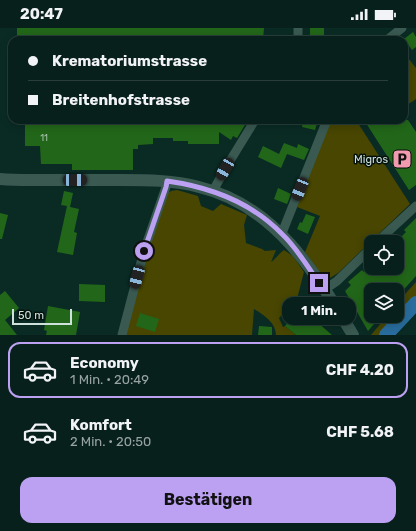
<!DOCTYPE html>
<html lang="de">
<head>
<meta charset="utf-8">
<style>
	:root { --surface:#08201b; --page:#162d28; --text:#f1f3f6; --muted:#98a3a3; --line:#293e3a; --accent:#bca0f2 }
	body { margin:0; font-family:Rubik,sans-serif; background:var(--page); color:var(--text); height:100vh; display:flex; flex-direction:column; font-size:15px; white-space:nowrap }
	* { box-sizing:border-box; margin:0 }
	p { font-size:13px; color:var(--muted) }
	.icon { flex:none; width:22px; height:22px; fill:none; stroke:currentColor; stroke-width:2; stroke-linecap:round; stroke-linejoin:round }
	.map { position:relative; height:307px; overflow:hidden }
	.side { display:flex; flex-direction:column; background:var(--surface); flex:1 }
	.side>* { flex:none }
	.banner { position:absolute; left:8px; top:8px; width:400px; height:88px; border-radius:12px; box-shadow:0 2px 10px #0003,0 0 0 1px var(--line); display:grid; align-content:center; height:88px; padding:0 20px; background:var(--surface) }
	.tools { position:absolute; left:364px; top:207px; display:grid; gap:8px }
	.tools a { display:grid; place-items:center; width:40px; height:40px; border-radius:8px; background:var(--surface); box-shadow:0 2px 10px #0003,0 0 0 1px var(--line); font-size:20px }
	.scale { position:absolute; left:12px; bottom:10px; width:60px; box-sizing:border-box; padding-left:4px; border:2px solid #cfe1db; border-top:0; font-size:11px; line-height:14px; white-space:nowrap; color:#cfe1db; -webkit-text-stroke:3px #05110d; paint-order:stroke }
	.end { position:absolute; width:18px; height:18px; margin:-9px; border:5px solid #bca0f2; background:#111; box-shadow:0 0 0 2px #111 }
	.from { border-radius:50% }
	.bubble { position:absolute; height:28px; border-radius:12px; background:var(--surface); box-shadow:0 2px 10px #0003,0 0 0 1px var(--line); font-size:13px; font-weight:700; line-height:28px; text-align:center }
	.car { position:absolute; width:12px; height:24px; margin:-12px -6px; border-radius:5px; box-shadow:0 0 3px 1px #0007; background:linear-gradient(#222 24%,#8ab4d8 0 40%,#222 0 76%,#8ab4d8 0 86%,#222 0) }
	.banner b { display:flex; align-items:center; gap:14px; height:38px; font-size:15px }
	.banner b+b { border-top:1px solid var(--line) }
	.banner i { width:10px; height:10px; background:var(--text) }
	ul { padding:7px 0 0; list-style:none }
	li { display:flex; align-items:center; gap:12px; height:56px; margin:0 8px 6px; padding:0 12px; border:2px solid transparent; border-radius:12px }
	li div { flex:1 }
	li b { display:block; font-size:15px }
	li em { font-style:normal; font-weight:700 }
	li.active { border-color:var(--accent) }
	li>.icon { width:36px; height:36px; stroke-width:1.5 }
	.action { display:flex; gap:8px; margin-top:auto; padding:8px 20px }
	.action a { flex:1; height:46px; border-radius:12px; background:var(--accent); color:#111; font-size:16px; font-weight:700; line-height:46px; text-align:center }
	.status { display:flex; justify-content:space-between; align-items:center; height:28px; padding:0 20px; background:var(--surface); direction:ltr }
	.status svg { height:11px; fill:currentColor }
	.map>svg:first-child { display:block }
</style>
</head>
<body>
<div class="status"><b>20:47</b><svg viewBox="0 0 49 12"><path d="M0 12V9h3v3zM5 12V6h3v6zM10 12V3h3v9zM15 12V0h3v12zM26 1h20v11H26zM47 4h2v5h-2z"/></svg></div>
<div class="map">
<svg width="416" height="307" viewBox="0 0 416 307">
	<rect width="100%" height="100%" fill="#0a2b24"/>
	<path fill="#484600" d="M404,25l12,15v31l-12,8z
		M331,92h25l54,84 -72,69 -8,5 -8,-2 -17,-24 15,-36 -23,-9z
		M177,162l21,6 3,10 12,5 8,-7 26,11 -3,10 2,18 16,6 3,2 11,-1 -5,12c5,-3 7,-8 13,-12l9,6 11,16 -7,27 -18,19 4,9 2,-1 11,9h-20c0,-12 -12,-20 -22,-26l-2,26h-128l32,-112 12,-30 3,-2z
		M416,254v14l-36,39h-9l16,-19h10v-13z"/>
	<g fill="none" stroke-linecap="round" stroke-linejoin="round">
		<path stroke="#286d9e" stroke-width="14" d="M386,307l30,-32"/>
	</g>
	<path fill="#226719" d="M17,0h247l-1,12h-246z
		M310,0h14v8h-14z
		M413,4l3,5v10l-4,3 -8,-11z
		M49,92h7v3h18v-3l114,1v-1h60l-11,18 -4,-2 -2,4 -12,-8v12h-31v-3h-15v-3h-20v6l-15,1v4h-5v21h-61v-6h-31l-1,-18h-15v-23h24z
		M303,92h15l-3,10 -13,-3z
		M364,92h44l8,12v53l-7,5z
		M284,115l13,5 1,-4 11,5 -5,11 -17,-6 -6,14 -23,-11 5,-11 16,8z
		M278,160l13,6 -4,10 -13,-5z
		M64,163l9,2 -3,14 9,2 -5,23 3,1 -4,22 -16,-3 10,-46 -6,-1z
		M0,185l8,2 -6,24h-2z
		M306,186l9,3 -7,17 -11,-5 3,-7 2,1z
		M416,190v58l-19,21v-7h-26v26h10l-13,15 -23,-40 6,-6 -3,-3 14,-12 2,2 5,-4h28v-27l9,-9 -2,-2z
		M79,256l26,1v17l-26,-1z
		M5,263l14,17 -14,12 12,15h-17v-40z
		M48,278l32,6 -4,23h-30l1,-4 -3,-1z
		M294,283l23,11 15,13h-36l-11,-9 7,-8z
		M140,285l19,6 -4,13 -19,-6z
		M259,298l13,1v8h-14z"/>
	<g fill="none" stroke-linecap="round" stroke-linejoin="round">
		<path stroke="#395951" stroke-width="9" d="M298,12v-12
			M387,12l15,-12
			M213,163l12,-22 30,-49
			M282,205l45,-113
			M377,214l39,-36
			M324,262l13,-9 34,-33
			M122,307l22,-84 22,-64 1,-6"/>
		<path stroke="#395951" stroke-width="12" d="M0,151c11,1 22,1 33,1 29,0 59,0 88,0 26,0 52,0 78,7 76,18 116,85 154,148"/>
	</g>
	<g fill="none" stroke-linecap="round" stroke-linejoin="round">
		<path stroke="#bca0f2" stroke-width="5" d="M144,223l22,-64 1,-6c43,6 84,21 115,53 15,14 25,32 37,49"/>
	</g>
	<defs>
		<symbol id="parking-square" viewBox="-11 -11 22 22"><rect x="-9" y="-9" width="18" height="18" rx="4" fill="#f29aae" stroke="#05110d"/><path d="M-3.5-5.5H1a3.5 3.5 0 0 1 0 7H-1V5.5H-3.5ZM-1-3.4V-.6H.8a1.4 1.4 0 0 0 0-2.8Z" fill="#111"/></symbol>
	</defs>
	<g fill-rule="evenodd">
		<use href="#parking-square" x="391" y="120" width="22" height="22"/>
	</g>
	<g text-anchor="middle" stroke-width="3" stroke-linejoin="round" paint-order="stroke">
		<g font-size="9" fill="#a4c2aa">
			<text x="44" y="113">11</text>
		</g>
		<g font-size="11" fill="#cfe1db" stroke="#05110d" text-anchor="end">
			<text x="388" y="135">Migros</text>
		</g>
	</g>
</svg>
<div class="tools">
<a><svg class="icon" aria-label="locate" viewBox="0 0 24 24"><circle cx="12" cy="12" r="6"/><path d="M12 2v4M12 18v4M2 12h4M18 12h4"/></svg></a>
<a><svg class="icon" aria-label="layers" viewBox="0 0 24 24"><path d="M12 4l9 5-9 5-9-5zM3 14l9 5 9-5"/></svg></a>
</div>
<div class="scale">50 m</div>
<i class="end from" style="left:144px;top:223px"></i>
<i class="end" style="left:319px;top:255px"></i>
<div class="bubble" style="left:282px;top:269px;width:74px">1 Min.</div>
<i class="car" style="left:225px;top:141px;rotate:210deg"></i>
<i class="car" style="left:75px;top:152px;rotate:90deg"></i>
<i class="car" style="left:300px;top:161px;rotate:202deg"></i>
<i class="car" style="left:137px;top:249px;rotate:195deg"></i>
<div class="banner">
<b><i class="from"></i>Krematoriumstrasse</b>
<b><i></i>Breitenhofstrasse</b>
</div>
</div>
<section class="side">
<ul>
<li class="active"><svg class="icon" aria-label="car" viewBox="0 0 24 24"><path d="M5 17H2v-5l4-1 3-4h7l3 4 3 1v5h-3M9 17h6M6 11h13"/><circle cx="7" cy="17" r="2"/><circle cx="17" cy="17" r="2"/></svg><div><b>Economy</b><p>1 Min. · 20:49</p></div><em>CHF 4.20</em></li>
<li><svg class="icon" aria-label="car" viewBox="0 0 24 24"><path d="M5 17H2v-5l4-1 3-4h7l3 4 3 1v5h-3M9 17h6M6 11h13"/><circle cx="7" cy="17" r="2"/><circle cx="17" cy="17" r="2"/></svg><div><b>Komfort</b><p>2 Min. · 20:50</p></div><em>CHF 5.68</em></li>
</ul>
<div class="action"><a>Bestätigen</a></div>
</section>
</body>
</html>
